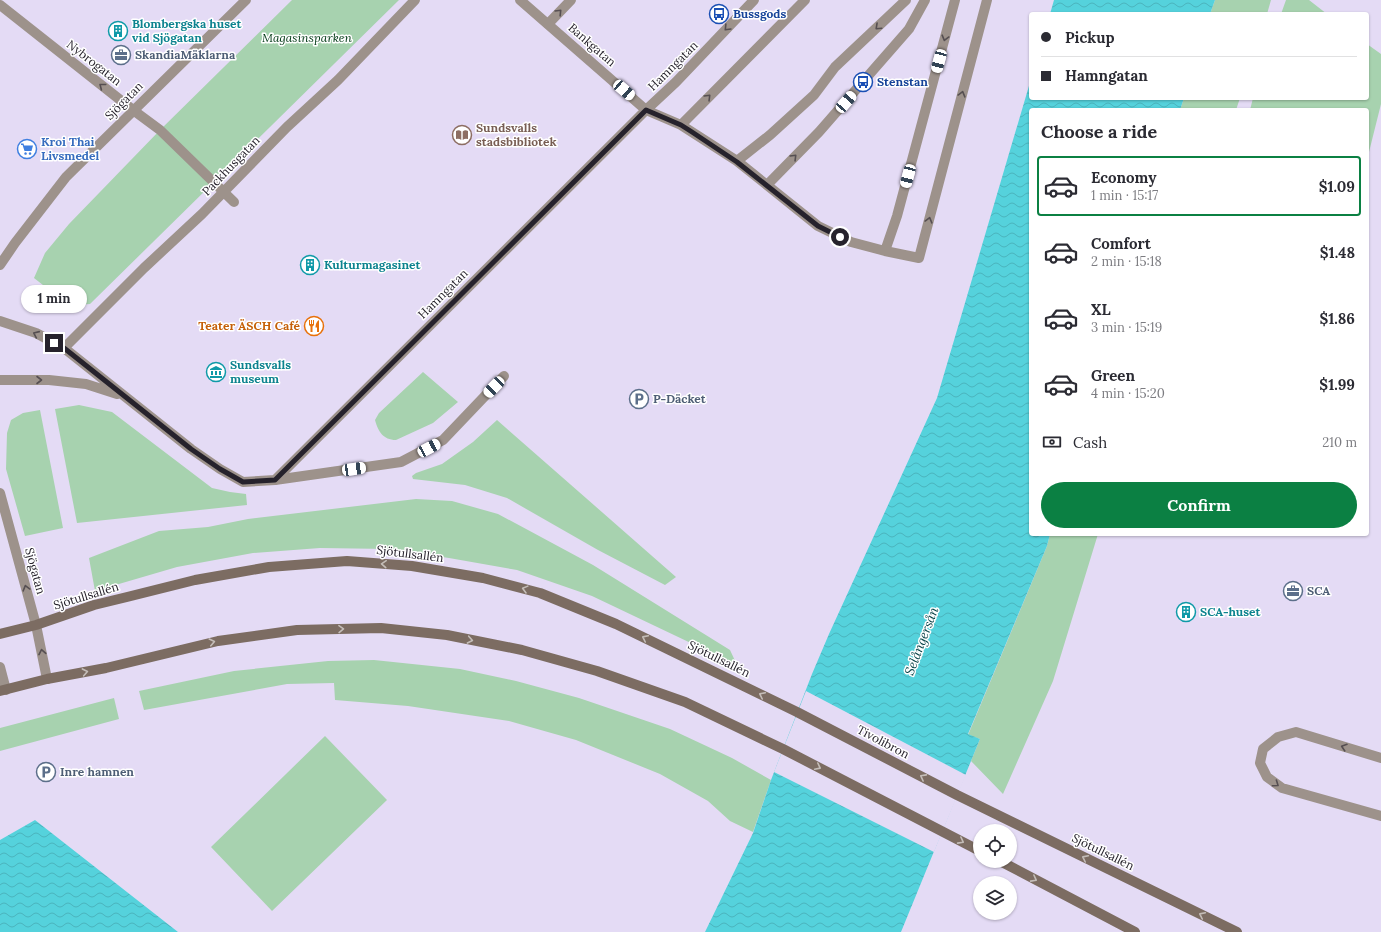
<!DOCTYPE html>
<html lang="en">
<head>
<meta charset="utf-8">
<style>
	:root { --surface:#fff; --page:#f2f2f3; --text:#2b2b33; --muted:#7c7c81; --line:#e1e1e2; --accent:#0b8043 }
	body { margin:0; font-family:Lora,serif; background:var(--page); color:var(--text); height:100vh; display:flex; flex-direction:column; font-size:15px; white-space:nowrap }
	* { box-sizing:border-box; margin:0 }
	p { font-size:13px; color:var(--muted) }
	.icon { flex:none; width:22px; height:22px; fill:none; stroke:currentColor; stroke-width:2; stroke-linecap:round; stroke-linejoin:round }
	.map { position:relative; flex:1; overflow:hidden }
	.details { position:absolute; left:1029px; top:108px; width:340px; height:428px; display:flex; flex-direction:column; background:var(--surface); border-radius:4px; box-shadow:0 1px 3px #0004 }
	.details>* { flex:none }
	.banner { position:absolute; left:1029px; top:12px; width:340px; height:88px; border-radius:4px; box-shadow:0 1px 3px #0004; display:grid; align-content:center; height:88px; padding:0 12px; background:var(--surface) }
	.tools { position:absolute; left:973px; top:824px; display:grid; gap:8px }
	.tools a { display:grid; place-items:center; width:44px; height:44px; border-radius:50%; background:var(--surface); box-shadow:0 1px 3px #0004; font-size:20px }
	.end { position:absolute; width:18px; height:18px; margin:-9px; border:5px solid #26222c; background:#fff; box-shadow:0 0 0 2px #fff }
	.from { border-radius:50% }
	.bubble { position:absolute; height:28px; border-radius:14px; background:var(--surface); box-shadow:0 1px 3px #0004; font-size:13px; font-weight:700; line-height:28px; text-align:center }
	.car { position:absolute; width:12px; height:24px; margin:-12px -6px; border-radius:5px; box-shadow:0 0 3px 1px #0007; background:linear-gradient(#fff 24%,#345 0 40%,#fff 0 76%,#345 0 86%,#fff 0) }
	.banner b { display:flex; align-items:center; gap:14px; height:38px; font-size:15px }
	.banner b+b { border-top:1px solid var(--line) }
	.banner i { width:10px; height:10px; background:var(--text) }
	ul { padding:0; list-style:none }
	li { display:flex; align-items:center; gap:12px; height:60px; margin:0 8px 6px; padding:0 4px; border:2px solid transparent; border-radius:4px }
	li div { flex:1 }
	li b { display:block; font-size:15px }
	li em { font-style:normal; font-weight:700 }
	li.on { border-color:var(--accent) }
	li>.icon { width:36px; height:36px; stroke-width:1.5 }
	h2 { padding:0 12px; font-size:18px; line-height:48px }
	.pay { display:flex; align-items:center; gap:10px; height:44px; padding:0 12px; font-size:15px }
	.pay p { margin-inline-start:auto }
	.primary-button { display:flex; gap:8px; margin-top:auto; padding:8px 12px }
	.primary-button a { flex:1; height:46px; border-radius:24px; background:var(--accent); color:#fff; font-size:16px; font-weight:700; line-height:46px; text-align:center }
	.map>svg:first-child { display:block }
</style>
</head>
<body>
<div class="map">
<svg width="1381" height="932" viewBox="0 0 1381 932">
	<defs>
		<pattern id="water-waves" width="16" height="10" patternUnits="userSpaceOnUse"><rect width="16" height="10" fill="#55d2dc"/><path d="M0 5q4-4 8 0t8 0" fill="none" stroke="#4ab4bd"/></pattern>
	</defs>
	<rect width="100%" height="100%" fill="#e4dbf5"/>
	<path fill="#a7d2af" d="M292,0h107l-309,304 -14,1 -10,-2 -32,-25 11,-25 24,-29 91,-94z
		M1215,0h56l-4,14h-57z
		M1286,0h23l18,14h-46z
		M1367,44l14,10v50l-14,56v-50h-117l3,-12h114z
		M1184,98h56l-4,12h-56z
		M423,372l35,30 -25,21 -37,17c-13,0 -18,-9 -21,-20l4,-7z
		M79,405l33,7 100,76 18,4 16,2 1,11 -170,18 -22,-114z
		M40,410l23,118 -38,8 -19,-67 1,-36 4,-13 12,-7z
		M497,420l179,157 -11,8 -67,-35 -91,-52 -42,-13 -52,-6 -1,-3 4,-3 26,-9 31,-22z
		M416,499l36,2 46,13 95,51 137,85 7,15 -145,-69 -75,-26 -68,-12 -60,-9 -69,-1 -67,5 -76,14 -82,24 -6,-33 70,-27 49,-4 40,-8z
		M1050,534h48l-45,147 -50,113 -32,-33 9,-22 -12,-4 79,-189z
		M374,660l86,9 56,12 63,17 91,31 62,29 39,22 -18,52 -23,-11 -22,-20 -48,-27 -84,-34 -67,-19 -101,-15 -73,-6 -1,-17 -47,1 -143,26 -5,-19 95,-20 94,-10z
		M114,698l5,21 -119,32v-23z
		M325,736l62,64 -115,111 -61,-64z"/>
	<path fill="url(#water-waves)" d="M1054,0h161l-5,14h-160z
		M1031,79v19h153l-4,12h-149v424h19l-3,12 -79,188 12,5 -79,193h-196l48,-99 18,-53 41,-106 17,-40 108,-236z
		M35,820l143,112h-178v-92z"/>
	<path fill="#e4dbf5" d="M806,691l160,84 -32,77 -160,-80z"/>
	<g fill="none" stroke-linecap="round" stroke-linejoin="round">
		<path stroke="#9d928b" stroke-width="10" d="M754,0l-78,82 -30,28 35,15 56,36 81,65 33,16 34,9 34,7 68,-258
			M548,24l23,-24
			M681,125l124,-125
			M737,161l33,-26 44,-40 21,-28 71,-67
			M767,185l52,-53 90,-103 16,-29
			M885,251l12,-35 58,-216
			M275,480l126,-18 42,-22 61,-64
			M1381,758l-85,-26 -18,5 -15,12 -3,14 7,14 15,11 99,28"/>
		<path stroke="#9d928b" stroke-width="10" d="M133,110l27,20 74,72
			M64,348l80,-80 58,-54 85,-87 51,-47 77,-80"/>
		<path stroke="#9d928b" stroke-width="10" d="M0,5l133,105
			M0,265l15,-22 51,-66 180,-177
			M0,321l36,12 28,15 127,101 29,20 23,13 32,-2 371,-370 -126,-110
			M0,380h49l37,4 31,10
			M0,493l36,132 11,54
			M0,667l6,23"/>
		<path stroke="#7c6c62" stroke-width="10" d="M0,634l36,-9 58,-20 33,-8 68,-17 74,-13 78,-6 65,5 71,12 57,15 76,31 181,88 160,83 280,137
			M0,691l47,-12 59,-11 112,-27 79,-11 84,-2 66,7 75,15 75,21 88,31 98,47 197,102
			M1000,861l135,71"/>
	</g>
	<defs><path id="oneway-chevron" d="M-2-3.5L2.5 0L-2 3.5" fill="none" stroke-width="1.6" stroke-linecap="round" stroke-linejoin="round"/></defs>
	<g stroke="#564f52">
		<use href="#oneway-chevron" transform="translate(559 12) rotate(-46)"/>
		<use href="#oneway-chevron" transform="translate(878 27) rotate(137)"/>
		<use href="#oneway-chevron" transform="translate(727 28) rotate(134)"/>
		<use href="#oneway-chevron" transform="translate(945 38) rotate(105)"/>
		<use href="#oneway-chevron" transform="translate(102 86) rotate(-142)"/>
		<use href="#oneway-chevron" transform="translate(962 94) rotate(-75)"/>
		<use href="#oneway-chevron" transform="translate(708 97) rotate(-45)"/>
		<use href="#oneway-chevron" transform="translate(794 157) rotate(-45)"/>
		<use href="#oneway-chevron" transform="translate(929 220) rotate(-75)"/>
		<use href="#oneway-chevron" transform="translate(36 334) rotate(-156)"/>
		<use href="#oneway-chevron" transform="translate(39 380)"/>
		<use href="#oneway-chevron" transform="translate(26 588) rotate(-105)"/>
		<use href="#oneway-chevron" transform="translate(42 652) rotate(-101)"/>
		<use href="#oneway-chevron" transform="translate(1344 747) rotate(-162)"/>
		<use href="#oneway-chevron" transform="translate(1276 784) rotate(35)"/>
	</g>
	<g stroke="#c4bdb8">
		<use href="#oneway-chevron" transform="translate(384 564) rotate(-176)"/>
		<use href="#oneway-chevron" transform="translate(525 589) rotate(-165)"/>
		<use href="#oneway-chevron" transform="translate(341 629) rotate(-1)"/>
		<use href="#oneway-chevron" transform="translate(645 638) rotate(-154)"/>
		<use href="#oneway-chevron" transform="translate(470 640) rotate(11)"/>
		<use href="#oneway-chevron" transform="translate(212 642) rotate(-13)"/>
		<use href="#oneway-chevron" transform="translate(85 672) rotate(-11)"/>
		<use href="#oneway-chevron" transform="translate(762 695) rotate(-154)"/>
		<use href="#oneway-chevron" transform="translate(818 767) rotate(27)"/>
		<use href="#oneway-chevron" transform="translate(923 777) rotate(-152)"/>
		<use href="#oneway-chevron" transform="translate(961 841) rotate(28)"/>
		<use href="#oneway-chevron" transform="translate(1085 858) rotate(-154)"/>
		<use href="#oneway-chevron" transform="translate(1034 879) rotate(28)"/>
		<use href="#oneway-chevron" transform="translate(1202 915) rotate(-154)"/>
	</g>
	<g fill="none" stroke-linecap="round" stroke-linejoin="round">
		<path stroke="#26222c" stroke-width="5" d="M54,343l10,5 127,101 29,20 23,13 32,-2 371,-370 35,15 11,7 45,30 81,64 22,11"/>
	</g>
	<defs>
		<symbol id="bus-ring" viewBox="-11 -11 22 22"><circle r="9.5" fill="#fff" stroke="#1a4fb4" stroke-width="1.5"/><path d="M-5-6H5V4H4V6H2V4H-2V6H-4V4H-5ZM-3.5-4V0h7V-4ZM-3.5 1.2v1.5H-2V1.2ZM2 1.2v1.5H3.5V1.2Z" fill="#1a4fb4"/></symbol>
		<symbol id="building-ring" viewBox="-11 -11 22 22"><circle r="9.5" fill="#fff" stroke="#0f9aa8" stroke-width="1.5"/><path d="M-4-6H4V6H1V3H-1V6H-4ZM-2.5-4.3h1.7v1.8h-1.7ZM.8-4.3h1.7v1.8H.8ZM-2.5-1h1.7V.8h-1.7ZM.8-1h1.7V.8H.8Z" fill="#0f9aa8"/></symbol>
		<symbol id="office-ring" viewBox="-11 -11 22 22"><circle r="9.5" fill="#fff" stroke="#5c6f8a" stroke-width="1.5"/><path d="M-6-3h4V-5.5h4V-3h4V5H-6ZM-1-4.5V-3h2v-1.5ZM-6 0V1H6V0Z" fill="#5c6f8a"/></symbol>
		<symbol id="library-ring" viewBox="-11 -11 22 22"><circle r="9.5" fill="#fff" stroke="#8d6e63" stroke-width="1.5"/><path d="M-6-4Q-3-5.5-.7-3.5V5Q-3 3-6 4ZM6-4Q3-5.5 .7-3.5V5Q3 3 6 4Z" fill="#8d6e63"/></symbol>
		<symbol id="supermarket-ring" viewBox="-11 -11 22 22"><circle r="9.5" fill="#fff" stroke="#3f7fe0" stroke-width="1.5"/><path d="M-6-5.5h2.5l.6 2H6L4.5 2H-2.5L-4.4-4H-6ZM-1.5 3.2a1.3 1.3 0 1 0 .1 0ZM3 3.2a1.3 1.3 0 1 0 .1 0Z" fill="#3f7fe0"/></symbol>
		<symbol id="restaurant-ring" viewBox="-11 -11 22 22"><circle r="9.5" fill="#fff" stroke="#e8710a" stroke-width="1.5"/><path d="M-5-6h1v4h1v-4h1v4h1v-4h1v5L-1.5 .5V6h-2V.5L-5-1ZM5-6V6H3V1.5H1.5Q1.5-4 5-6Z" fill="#e8710a"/></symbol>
		<symbol id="museum-ring" viewBox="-11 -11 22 22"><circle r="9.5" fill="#fff" stroke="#0f9aa8" stroke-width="1.5"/><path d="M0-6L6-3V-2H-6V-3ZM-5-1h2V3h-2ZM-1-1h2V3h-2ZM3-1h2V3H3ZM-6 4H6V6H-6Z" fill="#0f9aa8"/></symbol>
		<symbol id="parking-ring" viewBox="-11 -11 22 22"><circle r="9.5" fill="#fff" stroke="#5c6f8a" stroke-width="1.5"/><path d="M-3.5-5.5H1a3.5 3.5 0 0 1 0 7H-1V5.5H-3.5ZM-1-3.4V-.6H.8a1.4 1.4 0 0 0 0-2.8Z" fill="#5c6f8a"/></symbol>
	</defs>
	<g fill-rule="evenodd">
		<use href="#bus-ring" x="708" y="3" width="22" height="22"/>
		<use href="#building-ring" x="107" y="20" width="22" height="22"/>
		<use href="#office-ring" x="110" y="44" width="22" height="22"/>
		<use href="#bus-ring" x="852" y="71" width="22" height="22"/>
		<use href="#library-ring" x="451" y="124" width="22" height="22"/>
		<use href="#supermarket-ring" x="16" y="138" width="22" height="22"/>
		<use href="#building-ring" x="299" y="254" width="22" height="22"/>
		<use href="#restaurant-ring" x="303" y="315" width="22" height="22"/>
		<use href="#museum-ring" x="205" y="361" width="22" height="22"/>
		<use href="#parking-ring" x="628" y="388" width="22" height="22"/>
		<use href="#office-ring" x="1282" y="580" width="22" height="22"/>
		<use href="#building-ring" x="1175" y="601" width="22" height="22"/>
		<use href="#parking-ring" x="35" y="761" width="22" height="22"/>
	</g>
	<g text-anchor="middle" stroke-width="3" stroke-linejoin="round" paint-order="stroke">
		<g font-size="12" font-weight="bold" fill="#164399" stroke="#fff" text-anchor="start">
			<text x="733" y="18">Bussgods</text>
			<text x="877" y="86">Stenstan</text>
		</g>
		<g font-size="12" font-weight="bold" fill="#0d838f" stroke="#fff" text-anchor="start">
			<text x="132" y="28">Blombergska huset<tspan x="132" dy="14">vid Sjögatan</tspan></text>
			<text x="324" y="269">Kulturmagasinet</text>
			<text x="230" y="369">Sundsvalls<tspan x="230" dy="14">museum</tspan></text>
			<text x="1200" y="616">SCA-huset</text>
		</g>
		<g font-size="12" font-style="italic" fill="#003915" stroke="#fff">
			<text x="307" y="42">Magasinsparken</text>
		</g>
		<g font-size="12" fill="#26222c" stroke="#fff">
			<text transform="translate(592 45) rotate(41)" y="4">Bankgatan</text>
			<text transform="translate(94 63) rotate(38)" y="4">Nybrogatan</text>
			<text transform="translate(673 66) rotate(-45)" y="4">Hamngatan</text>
			<text transform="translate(124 101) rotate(-45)" y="4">Sjögatan</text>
			<text transform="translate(231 166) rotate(-46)" y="4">Packhusgatan</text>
			<text transform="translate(443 294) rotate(-45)" y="4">Hamngatan</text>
			<text transform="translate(410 554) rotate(7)" y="4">Sjötullsallén</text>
			<text transform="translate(35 571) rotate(75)" y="4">Sjögatan</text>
			<text transform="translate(86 596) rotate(-17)" y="4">Sjötullsallén</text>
			<text transform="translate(719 659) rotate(26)" y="4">Sjötullsallén</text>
			<text transform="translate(883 742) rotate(28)" y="4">Tivolibron</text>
			<text transform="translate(1103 852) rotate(26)" y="4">Sjötullsallén</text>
		</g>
		<g font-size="12" font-weight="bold" fill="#4e5e75" stroke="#fff" text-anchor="start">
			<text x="135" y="59">SkandiaMäklarna</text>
			<text x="653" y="403">P-Däcket</text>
			<text x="1307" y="595">SCA</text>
			<text x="60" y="776">Inre hamnen</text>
		</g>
		<g font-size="12" font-weight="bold" fill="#785e54" stroke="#fff" text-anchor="start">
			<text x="476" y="132">Sundsvalls<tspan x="476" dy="14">stadsbibliotek</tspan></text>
		</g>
		<g font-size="12" font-weight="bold" fill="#366cbe" stroke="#fff" text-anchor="start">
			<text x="41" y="146">Kroi Thai<tspan x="41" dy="14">Livsmedel</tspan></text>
		</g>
		<g font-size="12" font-weight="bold" fill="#c56008" stroke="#fff" text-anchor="end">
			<text x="300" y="330">Teater ÄSCH Café</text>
		</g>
		<g font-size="13" font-style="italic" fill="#0a4449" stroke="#fff">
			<text transform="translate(921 641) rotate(-69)" y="5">Selångersån</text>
		</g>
	</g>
</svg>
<div class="tools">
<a><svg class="icon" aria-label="locate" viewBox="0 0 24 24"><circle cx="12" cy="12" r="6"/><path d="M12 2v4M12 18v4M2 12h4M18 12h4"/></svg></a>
<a><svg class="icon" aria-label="layers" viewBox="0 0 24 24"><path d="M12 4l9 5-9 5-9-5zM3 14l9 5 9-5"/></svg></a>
</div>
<i class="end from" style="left:840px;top:237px"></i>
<i class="end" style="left:54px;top:343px"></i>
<div class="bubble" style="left:21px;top:285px;width:66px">1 min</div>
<i class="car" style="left:939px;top:61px;rotate:195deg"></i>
<i class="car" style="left:624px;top:90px;rotate:131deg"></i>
<i class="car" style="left:846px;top:102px;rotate:41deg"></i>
<i class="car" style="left:908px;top:176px;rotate:195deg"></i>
<i class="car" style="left:494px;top:387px;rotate:224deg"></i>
<i class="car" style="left:429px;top:448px;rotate:62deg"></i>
<i class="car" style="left:354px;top:469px;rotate:82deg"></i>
<div class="banner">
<b><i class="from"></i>Pickup</b>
<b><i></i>Hamngatan</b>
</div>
<section class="details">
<h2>Choose a ride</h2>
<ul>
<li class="on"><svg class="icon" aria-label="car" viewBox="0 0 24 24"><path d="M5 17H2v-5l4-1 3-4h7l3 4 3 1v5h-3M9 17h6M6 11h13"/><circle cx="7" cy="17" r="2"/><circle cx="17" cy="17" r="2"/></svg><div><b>Economy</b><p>1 min · 15:17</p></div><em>$1.09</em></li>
<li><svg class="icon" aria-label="car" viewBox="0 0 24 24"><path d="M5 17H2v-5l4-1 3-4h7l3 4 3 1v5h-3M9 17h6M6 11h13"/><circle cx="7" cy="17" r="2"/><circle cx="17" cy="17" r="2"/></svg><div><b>Comfort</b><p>2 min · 15:18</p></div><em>$1.48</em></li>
<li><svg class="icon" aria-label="car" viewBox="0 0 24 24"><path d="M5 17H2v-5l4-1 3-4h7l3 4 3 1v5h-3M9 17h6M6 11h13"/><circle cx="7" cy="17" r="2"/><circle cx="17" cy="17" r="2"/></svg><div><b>XL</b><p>3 min · 15:19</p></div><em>$1.86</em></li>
<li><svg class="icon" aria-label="car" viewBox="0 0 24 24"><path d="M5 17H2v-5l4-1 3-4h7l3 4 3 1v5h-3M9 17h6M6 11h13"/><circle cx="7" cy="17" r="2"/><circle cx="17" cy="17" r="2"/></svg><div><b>Green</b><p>4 min · 15:20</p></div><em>$1.99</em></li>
</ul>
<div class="pay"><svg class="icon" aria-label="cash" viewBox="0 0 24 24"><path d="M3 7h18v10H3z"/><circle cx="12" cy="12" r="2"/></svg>Cash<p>210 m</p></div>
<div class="primary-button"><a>Confirm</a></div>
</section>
</div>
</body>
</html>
